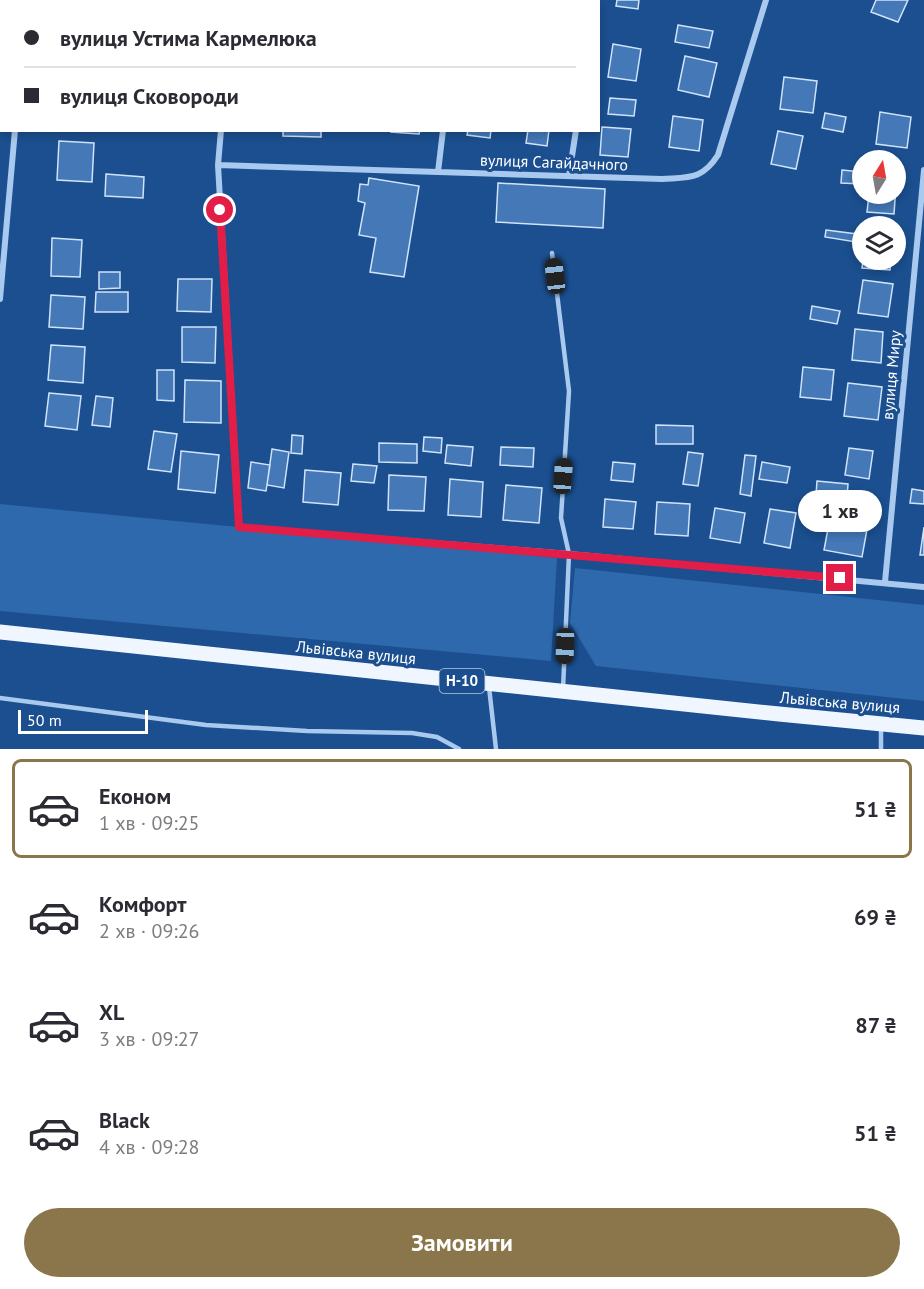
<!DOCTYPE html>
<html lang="uk">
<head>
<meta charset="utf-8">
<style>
	:root { --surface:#fff; --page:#f2f2f3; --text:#2b2b33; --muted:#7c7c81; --line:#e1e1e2; --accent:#8a764a }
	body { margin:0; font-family:"PT Sans",sans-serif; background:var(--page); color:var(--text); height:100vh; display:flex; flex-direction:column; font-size:22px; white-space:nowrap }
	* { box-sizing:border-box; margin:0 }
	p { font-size:20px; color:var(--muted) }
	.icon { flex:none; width:33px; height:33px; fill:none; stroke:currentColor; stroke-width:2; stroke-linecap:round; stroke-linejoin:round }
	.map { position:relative; height:749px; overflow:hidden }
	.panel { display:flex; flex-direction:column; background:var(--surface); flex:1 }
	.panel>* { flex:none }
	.hud { position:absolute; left:0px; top:0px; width:600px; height:132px; box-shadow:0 3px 9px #0003; display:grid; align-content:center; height:132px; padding:0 24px; background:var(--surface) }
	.needle { width:39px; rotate:11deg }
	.tools { position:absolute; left:852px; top:150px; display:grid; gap:12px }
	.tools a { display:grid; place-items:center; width:54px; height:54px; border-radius:50%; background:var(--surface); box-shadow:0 3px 9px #0003; font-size:30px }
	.scale { position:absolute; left:18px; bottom:15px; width:130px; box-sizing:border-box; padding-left:6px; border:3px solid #fff; border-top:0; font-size:16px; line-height:21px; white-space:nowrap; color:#fff; -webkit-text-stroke:4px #1b4f8f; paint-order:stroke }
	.end { position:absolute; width:27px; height:27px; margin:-14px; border:8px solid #e11d48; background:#fff; box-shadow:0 0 0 3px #fff }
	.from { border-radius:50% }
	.bubble { position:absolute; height:42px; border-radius:21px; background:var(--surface); box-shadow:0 3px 9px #0003; font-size:20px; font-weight:600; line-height:42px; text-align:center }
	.car { position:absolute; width:18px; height:36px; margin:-18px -9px; border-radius:8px; box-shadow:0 0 4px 2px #0007; background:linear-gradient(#222 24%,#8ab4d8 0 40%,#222 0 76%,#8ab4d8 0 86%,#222 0) }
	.hud b { display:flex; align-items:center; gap:21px; height:57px; font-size:22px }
	.hud b+b { border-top:2px solid var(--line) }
	.hud i { width:15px; height:15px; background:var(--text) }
	ul { padding:10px 0 0; list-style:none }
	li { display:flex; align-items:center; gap:18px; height:99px; margin:0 12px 9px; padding:0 12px; border:3px solid transparent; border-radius:9px }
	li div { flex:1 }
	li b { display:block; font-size:22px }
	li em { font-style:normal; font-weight:600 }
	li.current { border-color:var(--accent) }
	li>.icon { width:54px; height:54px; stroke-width:1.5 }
	.button { display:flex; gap:12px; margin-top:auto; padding:12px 24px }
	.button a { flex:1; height:69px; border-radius:36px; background:var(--accent); color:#fff; font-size:24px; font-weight:600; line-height:69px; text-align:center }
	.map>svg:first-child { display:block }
</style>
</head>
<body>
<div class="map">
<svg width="924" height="749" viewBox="0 0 924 749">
	<rect width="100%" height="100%" fill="#1b4f8f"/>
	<path fill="#2e69ad" d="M0,504l557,54 -6,103 -551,-50z
		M575,568l349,37v96l-328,-35 -26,-43z"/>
	<path fill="#4478b7" stroke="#cfe3fa" stroke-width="1.5" d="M617,0h22l-1,9 -22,-3z
		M876,0h32l-10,22 -27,-10z
		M0,12l2,1v40h-2z
		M678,25l35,6 -4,17 -34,-6z
		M613,44l28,5 -5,32 -28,-4z
		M685,56l32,7 -8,34 -31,-7z
		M784,77l33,4 -4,32 -33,-4z
		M610,98l26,2 -2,16 -26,-2z
		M880,112l31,5 -4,31 -31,-4z
		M825,113l21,4 -3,15 -21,-4z
		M673,116l30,4 -4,31 -30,-4z
		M602,127l29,2 -3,28 -28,-2z
		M283,130h38v7l-38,-1z
		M392,130h28l-1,4 -28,-2z
		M468,130h23l-1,8 -23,-3z
		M528,130h21l-2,16 -21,-3z
		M778,131l25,5 -7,33 -25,-5z
		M59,141l35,2 -2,39 -35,-2z
		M842,170l20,2v12l-21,-1z
		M106,174l38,3 -1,21 -38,-2z
		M369,178l50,8 -15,91 -34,-5 6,-34 -17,-3 6,-32 -7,-2 2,-17 8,1z
		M498,183l107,6 -2,39 -107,-6z
		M896,186l-2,28 -27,-2 2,-18h27z
		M826,230l31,4 -1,8 -31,-5z
		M52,238l30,2 -2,37 -29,-1z
		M863,260h28l-1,10 -28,-2z
		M99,272h21v16l-21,1z
		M178,279h34l-1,33 -34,-1z
		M863,280l30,4 -5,33 -30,-4z
		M96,292h32v20h-33z
		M51,295l34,2 -2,32 -34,-2z
		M812,306l28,5 -3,13 -27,-5z
		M182,327h34l-1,36 -33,-1z
		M855,329l28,3 -2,31 -29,-3z
		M51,345l34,2 -2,36 -35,-3z
		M803,367l31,3 -3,30 -31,-3z
		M157,370h17v31l-17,-1z
		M185,380l36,1v42l-37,-1z
		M848,383l34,4 -4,33 -34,-4z
		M49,393l32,3 -4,34 -32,-4z
		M96,396l17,2 -3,29 -18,-2z
		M656,425l37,1v18h-37z
		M154,431l23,3 -6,38 -23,-3z
		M292,435l11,1 -1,18 -11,-1z
		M424,437l18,1 -1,15 -18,-2z
		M379,443l38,1v19l-38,-1z
		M447,445l26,2 -2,19 -26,-3z
		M501,447l33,1 -1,19 -33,-2z
		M849,448l24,3 -4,28 -24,-4z
		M272,449l17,3 -5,36 -17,-3z
		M181,451l38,4 -4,38 -37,-4z
		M688,452l15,2 -5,32 -15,-2z
		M745,455l11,1 -5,40 -11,-2z
		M251,462l19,3 -4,26 -18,-3z
		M613,462l22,2 -2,18 -22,-2z
		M762,462l28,5 -3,16 -28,-4z
		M353,464l24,2 -3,17 -23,-2z
		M305,470l36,3 -3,32 -35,-3z
		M389,475l37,2 -2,34 -36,-1z
		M450,479l33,3 -2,35 -33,-2z
		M817,481l31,3 -1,14 -31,-3z
		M506,485l36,3 -3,35 -36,-3z
		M912,489l12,2v13l-14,-1z
		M605,499l31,3 -3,27 -30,-2z
		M657,502l33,2 -2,32 -33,-2z
		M715,508l30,5 -5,30 -30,-5z
		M770,509l26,4 -6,35 -26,-5z
		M830,518l38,6 -6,33 -38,-7z
		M924,527v28h-4z"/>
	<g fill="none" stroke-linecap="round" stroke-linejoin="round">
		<path stroke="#a9c9ee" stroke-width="4.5" d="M552,253l17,138 -8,127 8,36 -6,135
			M489,687l7,62
			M0,698l206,27 101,6 105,2 25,4 22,12
			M881,726v23"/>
		<path stroke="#a9c9ee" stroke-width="6" d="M26,2l1,-2
			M232,2v-2
			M455,2v-2
			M597,2v-2
			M221,130l-3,35 21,362 330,27 355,33
			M218,165l444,14c27,-2 40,1 56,-24l48,-155
			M438,172l5,-42
			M569,176l7,-46
			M0,299l15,-169
			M885,582l39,-412"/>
		<path stroke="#f0f6ff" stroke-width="15" d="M0,632l779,82 145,14"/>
	</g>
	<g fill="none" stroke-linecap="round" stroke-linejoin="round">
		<path stroke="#e11d48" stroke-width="8" d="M220,210l19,317 601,51"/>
	</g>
	<g text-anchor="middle" stroke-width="6" stroke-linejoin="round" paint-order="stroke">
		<rect fill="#1b4f8f" stroke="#bbcadd" stroke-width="1.5" x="439.5" y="669" width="45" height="24" rx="4.5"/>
		<g font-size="15" font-weight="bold" fill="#fff">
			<text x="462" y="686">Н-10</text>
		</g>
		<g font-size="16" fill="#fff" stroke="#1b4f8f">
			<text transform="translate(554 162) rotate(2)" y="6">вулиця Сагайдачного</text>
			<text transform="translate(891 375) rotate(-85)" y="6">вулиця Миру</text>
			<text transform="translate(356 652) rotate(6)" y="6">Львівська вулиця</text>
			<text transform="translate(840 702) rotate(5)" y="6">Львівська вулиця</text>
		</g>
	</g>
</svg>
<div class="tools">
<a><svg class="needle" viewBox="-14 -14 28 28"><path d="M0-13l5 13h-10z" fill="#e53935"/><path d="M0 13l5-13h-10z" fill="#7c7c81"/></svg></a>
<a><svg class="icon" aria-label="layers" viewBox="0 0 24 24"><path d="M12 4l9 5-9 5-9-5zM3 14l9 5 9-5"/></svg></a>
</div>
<div class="scale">50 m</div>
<i class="end from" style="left:220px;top:210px"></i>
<i class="end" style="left:840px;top:578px"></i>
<div class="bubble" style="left:798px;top:490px;width:84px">1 хв</div>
<i class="car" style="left:555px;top:276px;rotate:353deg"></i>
<i class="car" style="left:563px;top:476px;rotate:4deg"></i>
<i class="car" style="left:565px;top:646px;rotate:182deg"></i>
<div class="hud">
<b><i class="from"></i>вулиця Устима Кармелюка</b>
<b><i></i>вулиця Сковороди</b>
</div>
</div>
<section class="panel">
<ul>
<li class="current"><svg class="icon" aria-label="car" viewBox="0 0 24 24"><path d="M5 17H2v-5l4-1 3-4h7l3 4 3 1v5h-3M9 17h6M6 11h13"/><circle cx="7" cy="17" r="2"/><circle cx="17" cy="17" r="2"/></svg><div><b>Економ</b><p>1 хв · 09:25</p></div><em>51 ₴</em></li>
<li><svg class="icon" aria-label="car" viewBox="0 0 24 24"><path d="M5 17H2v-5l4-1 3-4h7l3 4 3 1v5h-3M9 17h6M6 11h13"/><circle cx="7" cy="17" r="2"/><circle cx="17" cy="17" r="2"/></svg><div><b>Комфорт</b><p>2 хв · 09:26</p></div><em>69 ₴</em></li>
<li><svg class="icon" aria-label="car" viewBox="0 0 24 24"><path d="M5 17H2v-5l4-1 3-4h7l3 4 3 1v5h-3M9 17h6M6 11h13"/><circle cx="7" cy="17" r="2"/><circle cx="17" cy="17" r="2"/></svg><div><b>XL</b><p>3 хв · 09:27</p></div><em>87 ₴</em></li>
<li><svg class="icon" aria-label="car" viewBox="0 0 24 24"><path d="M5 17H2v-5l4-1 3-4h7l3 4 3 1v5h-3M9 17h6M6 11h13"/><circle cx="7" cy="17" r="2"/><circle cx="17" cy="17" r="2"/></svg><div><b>Black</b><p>4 хв · 09:28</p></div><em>51 ₴</em></li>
</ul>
<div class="button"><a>Замовити</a></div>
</section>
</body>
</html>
